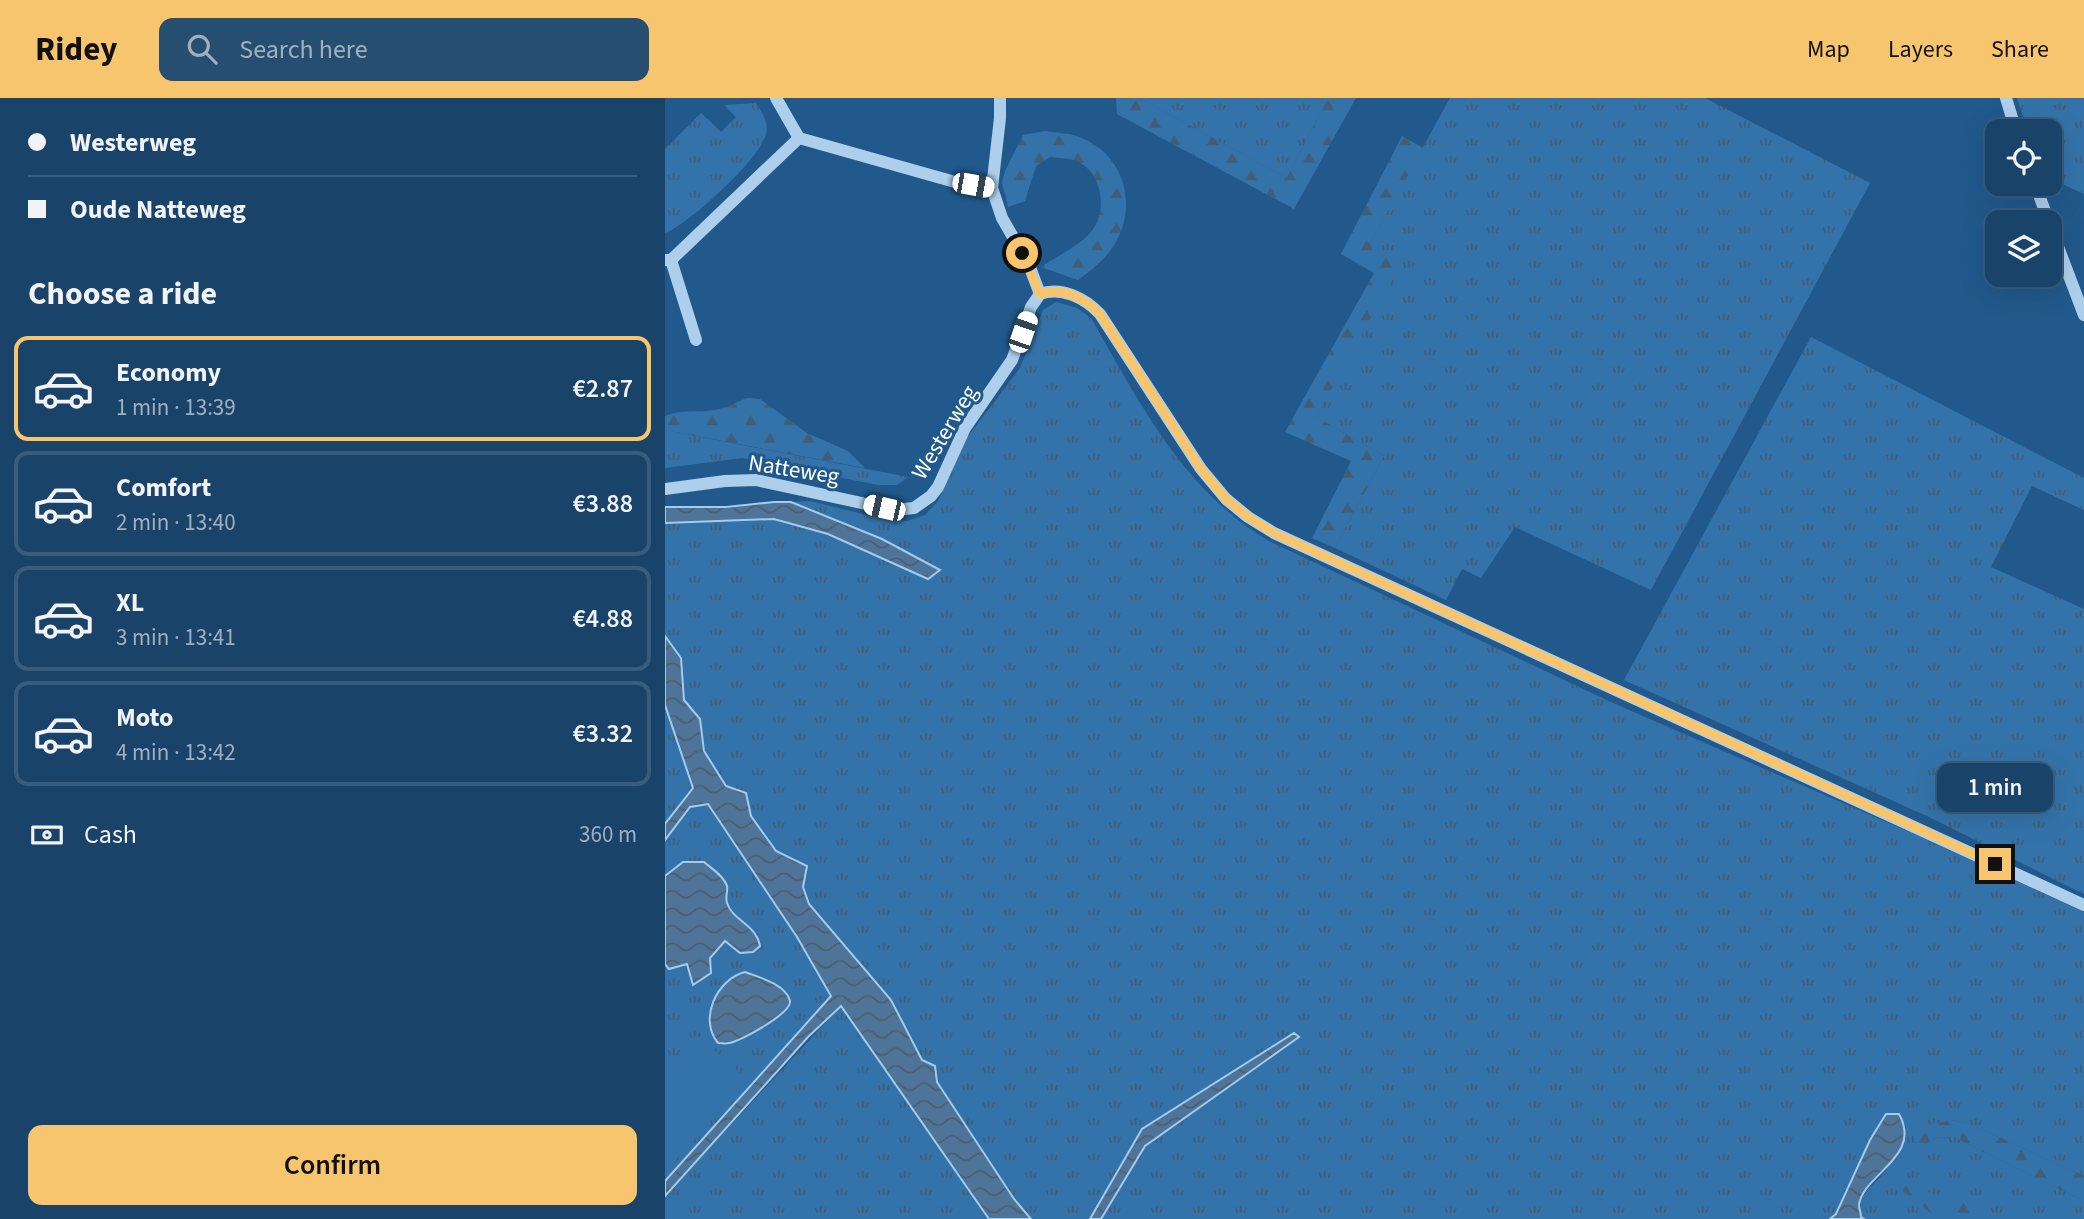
<!DOCTYPE html>
<html lang="en">
<head>
<meta charset="utf-8">
<style>
	:root { --surface:#194369; --page:#264e71; --text:#f1f3f6; --muted:#9fb0c0; --line:#375c7d; --accent:#f8c56f }
	body { margin:0; font-family:"Source Sans 3",sans-serif; background:var(--page); color:var(--text); height:100vh; display:flex; flex-direction:column; font-size:26px; white-space:nowrap }
	* { box-sizing:border-box; margin:0 }
	p { font-size:23px; color:var(--muted) }
	.icon { flex:none; width:38px; height:38px; fill:none; stroke:currentColor; stroke-width:2; stroke-linecap:round; stroke-linejoin:round }
	.map { position:relative; flex:1; overflow:hidden }
	.side { display:flex; flex-direction:column; background:var(--surface); width:665px }
	.side>* { flex:none }
	.top-card { display:grid; align-content:center; height:154px; padding:0 28px; background:var(--surface) }
	.tools { position:absolute; left:1320px; top:21px; display:grid; gap:14px }
	.tools a { display:grid; place-items:center; width:77px; height:77px; border-radius:14px; background:var(--surface); box-shadow:0 7px 28px #0002,0 0 0 2px var(--line); font-size:35px }
	.end { position:absolute; width:32px; height:32px; margin:-16px; border:9px solid #f8c56f; background:#111; box-shadow:0 0 0 4px #111 }
	.from { border-radius:50% }
	.bubble { position:absolute; height:49px; border-radius:14px; background:var(--surface); box-shadow:0 7px 28px #0002,0 0 0 2px var(--line); font-size:23px; font-weight:600; line-height:49px; text-align:center }
	.car { position:absolute; width:21px; height:42px; margin:-21px -10px; border-radius:9px; box-shadow:0 0 5px 2px #0007; background:linear-gradient(#fff 24%,#345 0 40%,#fff 0 76%,#345 0 86%,#fff 0) }
	.top-card b { display:flex; align-items:center; gap:24px; height:66px; font-size:26px }
	.top-card b+b { border-top:2px solid var(--line) }
	.top-card i { width:18px; height:18px; background:var(--text) }
	ul { padding:0; list-style:none }
	li { display:flex; align-items:center; gap:21px; height:105px; margin:0 14px 10px; padding:0 14px; border:4px solid var(--line); border-radius:14px }
	li div { flex:1 }
	li b { display:block; font-size:26px }
	li em { font-style:normal; font-weight:600 }
	li.current { border-color:var(--accent) }
	li>.icon { width:63px; height:63px; stroke-width:1.5 }
	h2 { padding:0 28px; font-size:32px; line-height:84px }
	.pay { display:flex; align-items:center; gap:18px; height:77px; padding:0 28px; font-size:26px }
	.pay p { margin-inline-start:auto }
	.action { display:flex; gap:14px; margin-top:auto; padding:14px 28px }
	.action a { flex:1; height:80px; border-radius:14px; background:var(--accent); color:#111; font-size:28px; font-weight:600; line-height:80px; text-align:center }
	header { display:flex; align-items:center; gap:42px; box-sizing:border-box; height:98px; padding:0 35px; background:var(--accent); color:#111 }
	header strong { font-size:33px }
	nav { display:flex; gap:38px; margin-inline-start:auto; font-size:24px }
	.search { width:490px; height:63px; background:var(--page); display:flex; align-items:center; gap:18px; box-sizing:border-box; padding:0 24px; border-radius:14px; color:var(--muted); font-size:26px }
	main { display:flex; flex:1; min-height:0 }
	.map>svg:first-child { display:block }
</style>
</head>
<body>
<header>
<strong>Ridey</strong>
<div class="search"><svg class="icon" aria-label="search" viewBox="0 0 24 24"><circle cx="10" cy="10" r="6"/><path d="M15 15l6 6"/></svg>Search here</div>
<nav><a>Map</a><a>Layers</a><a>Share</a></nav>
</header>
<main>
<section class="side">
<div class="top-card">
<b><i class="from"></i>Westerweg</b>
<b><i></i>Oude Natteweg</b>
</div>
<h2>Choose a ride</h2>
<ul>
<li class="current"><svg class="icon" aria-label="car" viewBox="0 0 24 24"><path d="M5 17H2v-5l4-1 3-4h7l3 4 3 1v5h-3M9 17h6M6 11h13"/><circle cx="7" cy="17" r="2"/><circle cx="17" cy="17" r="2"/></svg><div><b>Economy</b><p>1 min · 13:39</p></div><em>€2.87</em></li>
<li><svg class="icon" aria-label="car" viewBox="0 0 24 24"><path d="M5 17H2v-5l4-1 3-4h7l3 4 3 1v5h-3M9 17h6M6 11h13"/><circle cx="7" cy="17" r="2"/><circle cx="17" cy="17" r="2"/></svg><div><b>Comfort</b><p>2 min · 13:40</p></div><em>€3.88</em></li>
<li><svg class="icon" aria-label="car" viewBox="0 0 24 24"><path d="M5 17H2v-5l4-1 3-4h7l3 4 3 1v5h-3M9 17h6M6 11h13"/><circle cx="7" cy="17" r="2"/><circle cx="17" cy="17" r="2"/></svg><div><b>XL</b><p>3 min · 13:41</p></div><em>€4.88</em></li>
<li><svg class="icon" aria-label="car" viewBox="0 0 24 24"><path d="M5 17H2v-5l4-1 3-4h7l3 4 3 1v5h-3M9 17h6M6 11h13"/><circle cx="7" cy="17" r="2"/><circle cx="17" cy="17" r="2"/></svg><div><b>Moto</b><p>4 min · 13:42</p></div><em>€3.32</em></li>
</ul>
<div class="pay"><svg class="icon" aria-label="cash" viewBox="0 0 24 24"><path d="M3 7h18v10H3z"/><circle cx="12" cy="12" r="2"/></svg>Cash<p>360 m</p></div>
<div class="action"><a>Confirm</a></div>
</section>
<div class="map">
<svg width="1419" height="1121" viewBox="0 0 1419 1121">
	<defs>
		<pattern id="grass-tufts" width="24" height="20" patternUnits="userSpaceOnUse" patternTransform="scale(1.75)"><rect width="24" height="20" fill="#3473a9"/><path d="M3 7l-1-3M5 7V3M7 7l1-3M15 17l-1-3M17 17v-4M19 17l1-3" fill="none" stroke="#415e76"/></pattern>
		<pattern id="forest-firs" width="22" height="20" patternUnits="userSpaceOnUse" patternTransform="scale(1.75)"><rect width="22" height="20" fill="#3473a9"/><path d="M5 1l3.5 6h-7zM16 11l3.5 6h-7z" fill="#415e76"/></pattern>
		<pattern id="water-waves" width="16" height="10" patternUnits="userSpaceOnUse" patternTransform="scale(1.75)"><rect width="16" height="10" fill="#4e7599"/><path d="M0 5q4-4 8 0t8 0" fill="none" stroke="#4d5e6f"/></pattern>
	</defs>
	<rect width="100%" height="100%" fill="#21598c"/>
	<path fill="url(#grass-tufts)" d="M474,0h189l-41,80z
		M785,0h255l165,85 -219,407 -136,-63 -34,51 -19,-9 -16,31 -111,-52 49,-92 -68,-39 84,-154 -30,-19z
		M1352,0h67v96l-35,-16v-47h-21z
		M91,5c6,9 13,20 10,31 -6,25 -77,90 -101,99v-84l36,-36 20,19 15,-15 -12,-12z
		M391,204l21,6 14,10c47,82 94,176 180,224l342,161 301,131 170,78v264l-117,-53 -16,-3 -30,26 14,-8 19,-1 130,64v18h-220l-3,-2c-4,-26 13,-30 26,-48 8,-12 13,-28 19,-42l-7,-13h-13l-16,26 -34,74 -6,5h-1165v-23l176,-190 -10,-10 -166,185v-217l4,5 18,-5 5,20 33,-44 33,-5 -20,-18 -12,-15 -9,-29 -13,-11 -21,1 -18,13v-34l25,-35 2,-18 -27,35v-301l109,-4 54,15 100,45 11,-9 -57,-31 -91,-37 19,-1 65,16 32,4 18,-6 13,-14 28,-62 54,-71 23,-58z
		M1146,239l273,141v32l-52,-24 -41,81 93,42v285l-155,-77 -305,-137z
		M0,332l243,47 -11,8h-19l-136,-27 -77,10z"/>
	<path fill="url(#forest-firs)" d="M451,0h23l148,80 41,-80h28l-62,111 -177,-95z
		M380,33c12,2 26,2 37,7 46,19 57,75 28,113 -9,12 -20,20 -32,29l-37,-13c16,-11 37,-20 50,-35 17,-21 12,-59 -14,-71 -8,-3 -19,-3 -27,-4l-14,9 -11,35 -17,6 -6,-24 3,-12 18,-36z
		M737,38l21,12 -53,96 31,19 -85,154 68,39 -49,92 -23,-10 39,-77 -66,-29 89,-159 -33,-19z
		M82,300l13,1 47,34 41,18 17,17 -200,-38v-14c18,-7 32,-3 50,-6 11,-2 22,-8 32,-12z
		M1286,1022l16,3 117,53v25l-130,-64 -19,1 -14,8 -7,-6 14,-15z
		M1226,1084l93,26 16,11h-62z"/>
	<path fill="#3473a9" d="M32,937l50,44 -82,93v-100z"/>
	<path fill="url(#water-waves)" stroke="#a2cbed" stroke-width="2" d="M109,404h17l91,37 58,31 -12,9 -100,-45 -54,-15 -109,4v-16h61z
		M0,538l16,22 3,42 16,19 4,32 22,35 20,7 5,23 25,35 31,15 -4,21 6,17 82,96 31,60 13,6 2,16 77,117 17,20h-42l-148,-213 -33,31 -143,159v-15l166,-185 -34,-59 -89,-133 -18,3 -25,33v-16l28,-36 -28,-83z
		M18,764h21c7,6 20,14 23,24 1,5 -2,12 0,17 6,18 29,21 33,43l-7,6 -13,1 -15,-12 -15,17 1,15 -18,12 -6,-21 -18,5 -4,-5v-88z
		M80,874c13,5 41,12 45,29 2,12 -49,40 -61,42 -4,1 -7,0 -11,0 -20,-24 -1,-64 27,-71z
		M629,935l5,4 -154,109 -44,73h-11l52,-90z
		M1221,1016h13c24,43 -36,60 -40,91 0,4 2,8 2,12l3,2h-34l6,-5 34,-74z"/>
	<g fill="none" stroke-linecap="round" stroke-linejoin="round">
		<path stroke="#aecfeb" stroke-width="12" d="M111,0l23,40
			M1341,0l10,33
			M134,40l156,44 37,6
			M1370,86l14,38
			M1384,125l35,92
			M0,162h6l128,-122
			M6,162l25,80
			M375,196c21,-8 45,4 60,20l101,155 25,30 22,18 26,16 810,372
			M0,391l60,-8 31,-1 138,30 20,-2 17,-12 7,-9 27,-59 47,-68 19,-53 9,-13 -11,-29 -27,-47 -10,-30 8,-70v-20"/>
	</g>
	<g fill="none" stroke-linecap="round" stroke-linejoin="round">
		<path stroke="#f8c56f" stroke-width="9" d="M357,155l18,41c21,-8 45,4 60,20l101,155 25,30 22,18 26,16 721,331"/>
	</g>
	<g text-anchor="middle" stroke-width="6" stroke-linejoin="round" paint-order="stroke">
		<g font-size="23" fill="#fff" stroke="#21598c">
			<text transform="translate(279 334) rotate(-59)" y="8">Westerweg</text>
			<text transform="translate(129 371) rotate(9)" y="8">Natteweg</text>
		</g>
	</g>
</svg>
<div class="tools">
<a><svg class="icon" aria-label="locate" viewBox="0 0 24 24"><circle cx="12" cy="12" r="6"/><path d="M12 2v4M12 18v4M2 12h4M18 12h4"/></svg></a>
<a><svg class="icon" aria-label="layers" viewBox="0 0 24 24"><path d="M12 4l9 5-9 5-9-5zM3 14l9 5 9-5"/></svg></a>
</div>
<i class="end from" style="left:357px;top:155px"></i>
<i class="end" style="left:1330px;top:766px"></i>
<div class="bubble" style="left:1272px;top:665px;width:116px">1 min</div>
<i class="car" style="left:308px;top:87px;rotate:100deg"></i>
<i class="car" style="left:358px;top:234px;rotate:19deg"></i>
<i class="car" style="left:219px;top:410px;rotate:283deg"></i>
</div>
</main>
</body>
</html>
